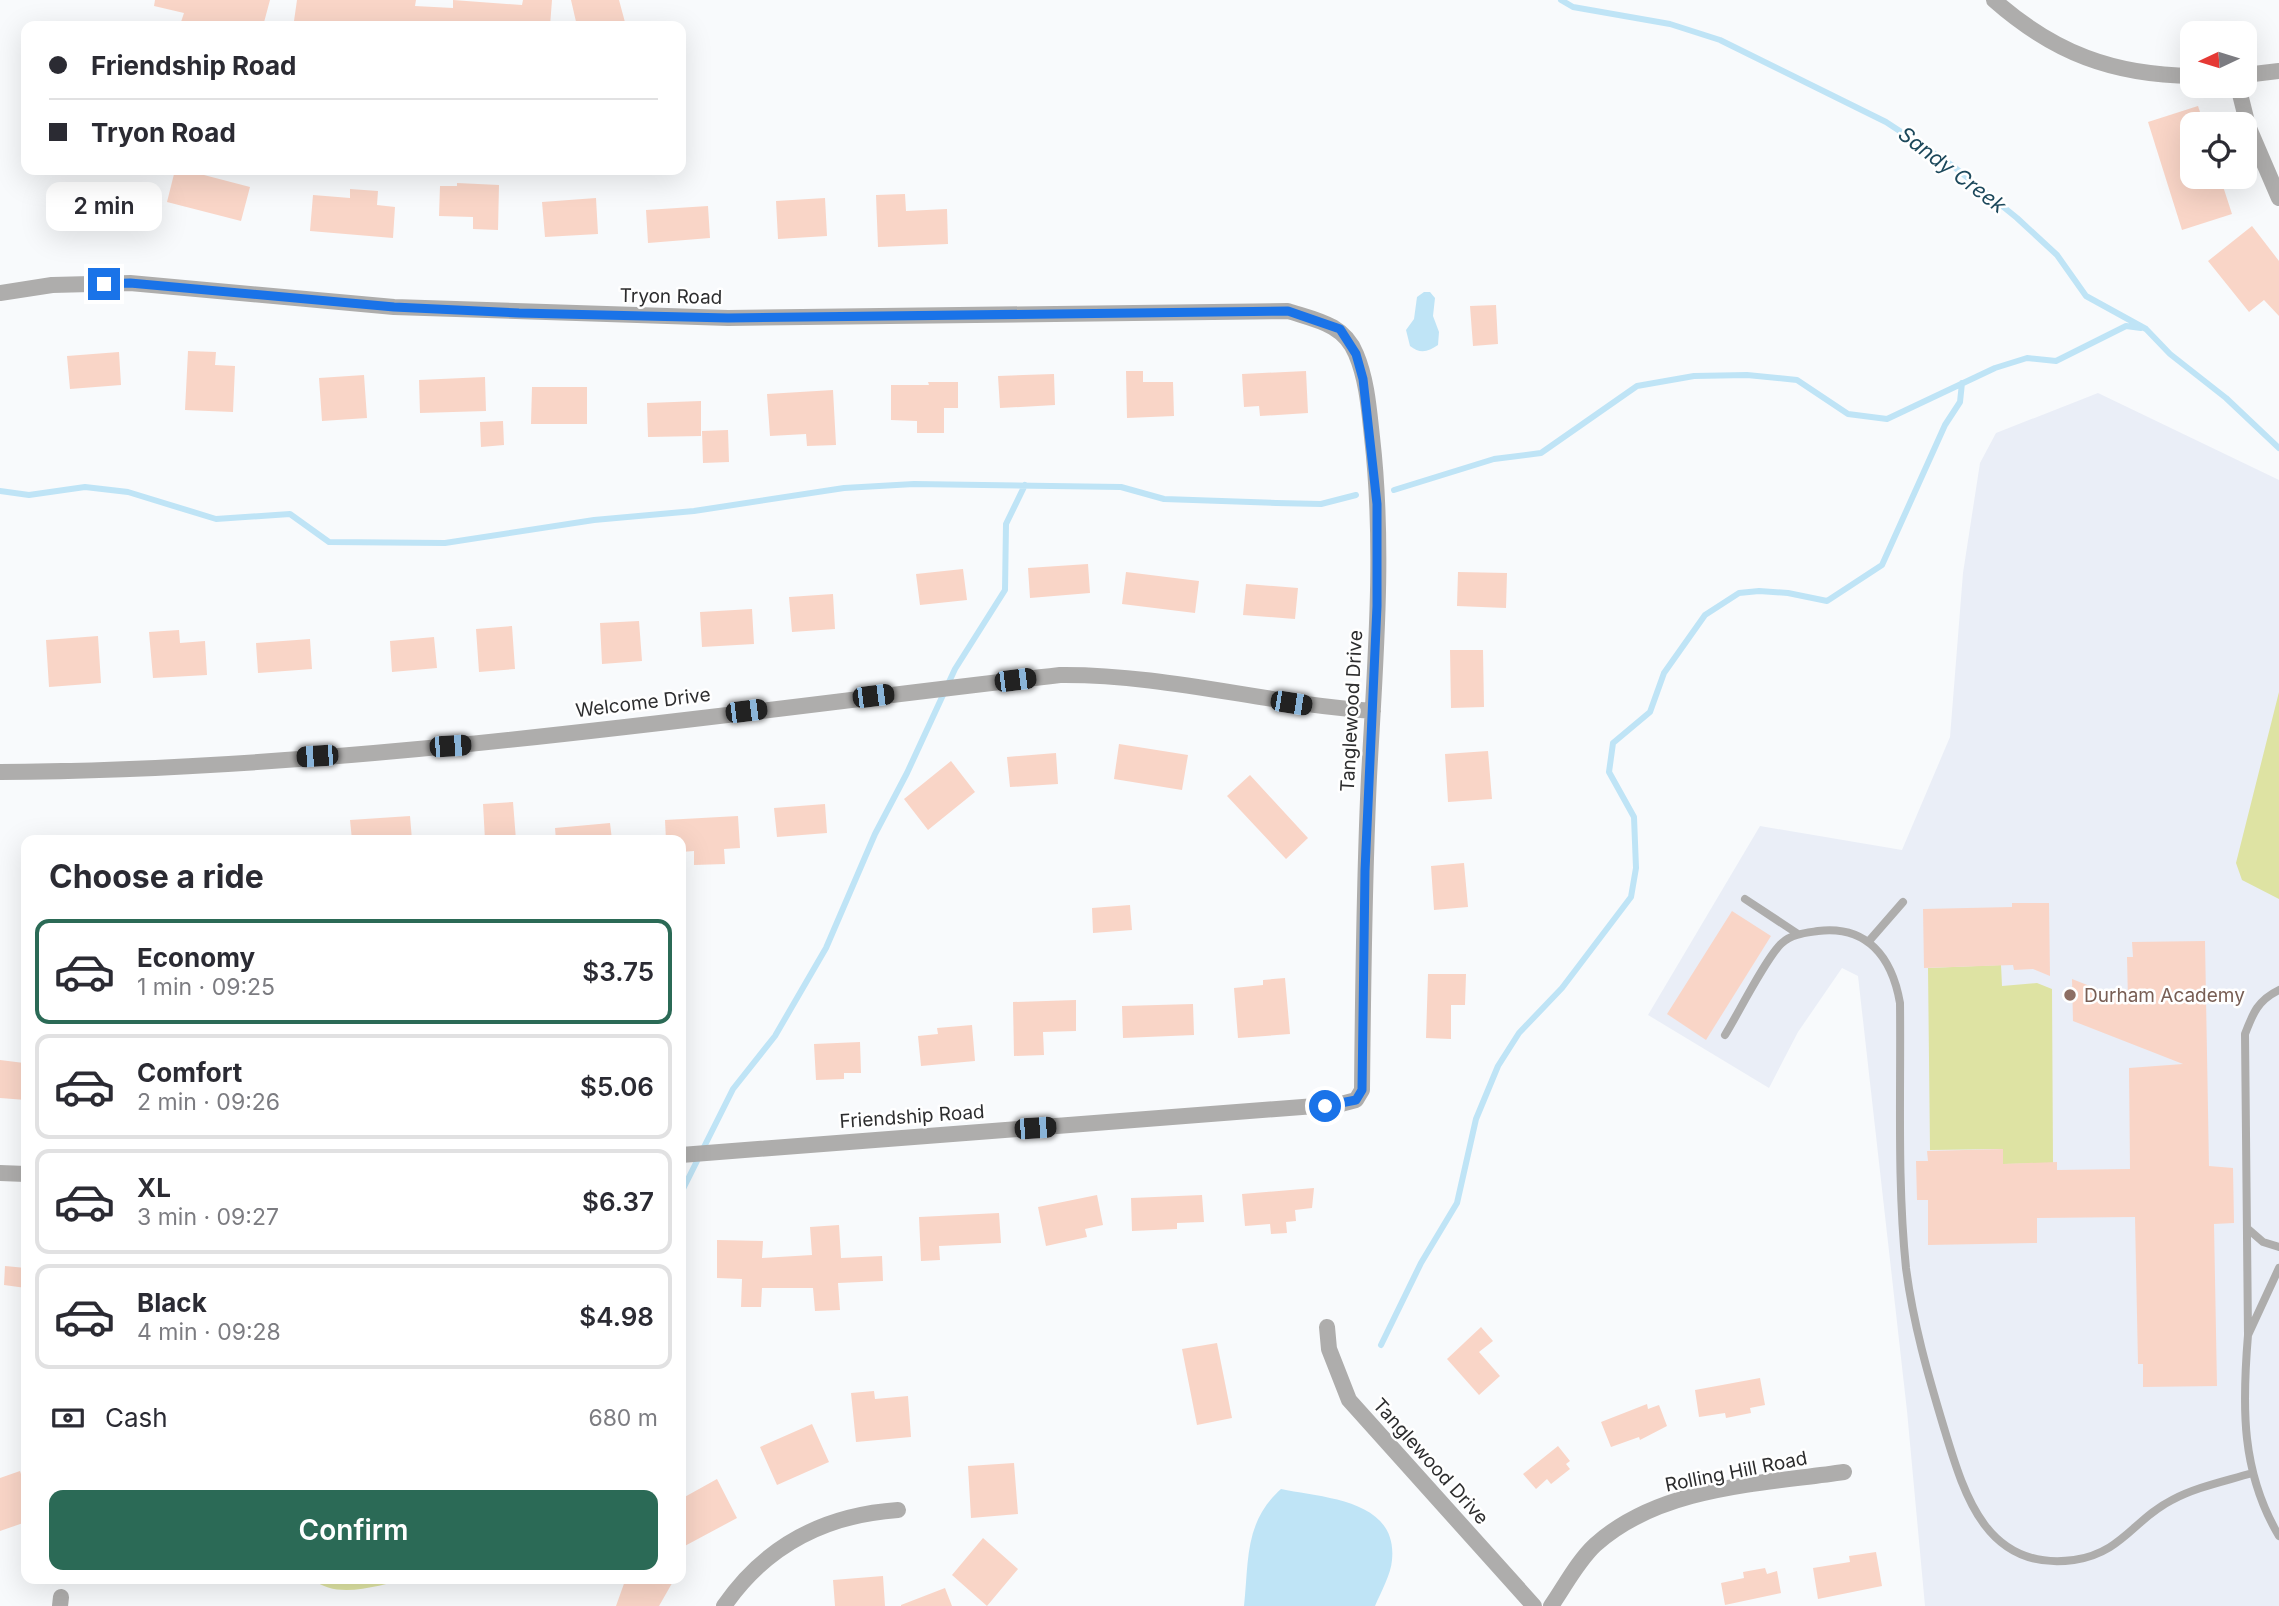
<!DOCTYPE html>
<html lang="en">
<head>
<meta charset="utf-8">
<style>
	:root { --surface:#fff; --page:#f7f7f7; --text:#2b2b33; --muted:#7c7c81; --line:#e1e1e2; --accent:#2b6a56 }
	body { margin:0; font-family:Inter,sans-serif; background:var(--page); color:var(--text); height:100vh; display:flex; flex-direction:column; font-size:26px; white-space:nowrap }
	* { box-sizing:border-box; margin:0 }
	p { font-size:23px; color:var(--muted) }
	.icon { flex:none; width:38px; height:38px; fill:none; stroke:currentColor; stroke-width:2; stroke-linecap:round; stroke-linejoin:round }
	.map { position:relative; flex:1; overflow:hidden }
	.sheet { position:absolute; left:21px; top:835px; width:665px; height:749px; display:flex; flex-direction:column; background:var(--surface); border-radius:14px; box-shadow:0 7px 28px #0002 }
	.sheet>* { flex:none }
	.banner { position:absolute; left:21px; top:21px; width:665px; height:154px; border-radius:14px; box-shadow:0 7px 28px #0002; display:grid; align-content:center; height:154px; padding:0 28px; background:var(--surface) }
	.needle { width:46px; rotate:266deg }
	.buttons { position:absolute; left:2180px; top:21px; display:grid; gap:14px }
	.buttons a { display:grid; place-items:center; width:77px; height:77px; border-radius:14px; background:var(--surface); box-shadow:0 7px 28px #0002; font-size:35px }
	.end { position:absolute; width:32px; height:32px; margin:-16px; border:9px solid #1a73e8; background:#fff; box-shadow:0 0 0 4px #fff }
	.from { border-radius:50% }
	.bubble { position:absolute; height:49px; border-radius:14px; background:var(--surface); box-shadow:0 7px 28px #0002; font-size:23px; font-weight:600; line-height:49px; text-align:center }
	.car { position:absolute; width:21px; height:42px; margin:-21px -10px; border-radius:9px; box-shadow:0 0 5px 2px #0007; background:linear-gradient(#222 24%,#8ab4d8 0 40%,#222 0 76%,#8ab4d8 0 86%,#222 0) }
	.banner b { display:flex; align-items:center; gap:24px; height:66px; font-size:26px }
	.banner b+b { border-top:2px solid var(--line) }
	.banner i { width:18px; height:18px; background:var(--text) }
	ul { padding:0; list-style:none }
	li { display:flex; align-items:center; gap:21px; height:105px; margin:0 14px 10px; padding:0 14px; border:4px solid var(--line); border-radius:14px }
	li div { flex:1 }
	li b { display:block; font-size:26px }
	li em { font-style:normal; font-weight:600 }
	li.current { border-color:var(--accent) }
	li>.icon { width:63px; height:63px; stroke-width:1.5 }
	h2 { padding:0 28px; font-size:32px; line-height:84px }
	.pay { display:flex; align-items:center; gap:18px; height:77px; padding:0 28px; font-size:26px }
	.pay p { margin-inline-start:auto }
	.primary-button { display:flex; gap:14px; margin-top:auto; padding:14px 28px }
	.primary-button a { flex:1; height:80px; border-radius:14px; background:var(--accent); color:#fff; font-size:28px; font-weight:600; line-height:80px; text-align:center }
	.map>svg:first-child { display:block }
</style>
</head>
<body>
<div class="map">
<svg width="2279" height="1606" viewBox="0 0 2279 1606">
	<rect width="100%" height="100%" fill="#f8fafc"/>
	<path fill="#eaeef7" d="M2098,393l181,87v1126h-354l-18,-195 -49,-435 -16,-8 -44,64 -29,56 -121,-73 112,-189 142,24 48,-113 13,-164 17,-110 16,-30z"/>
	<path fill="#dee3a3" d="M2279,692v207l-37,-19 -6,-17z
		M2001,965l1,21 35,-3 15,6 1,174 -50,1 -1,-15 -72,1 -2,-182z
		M313,1579h96c-28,5 -72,22 -96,0z"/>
	<path fill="#bfe4f6" d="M1424,292h6l5,6 -2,18 6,16 -1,13c-10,7 -18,9 -28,1l-4,-16 8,-11 3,-22z
		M1281,1489c42,9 117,10 111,71 -1,14 -11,32 -17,46h-131c5,-45 0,-84 37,-117z"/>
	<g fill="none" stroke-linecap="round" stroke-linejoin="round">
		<path stroke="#bfe4f6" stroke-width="6" d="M1561,0l12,7 97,17 50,16 166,82 67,44 64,52 40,37 29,41 60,33 24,25 56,44 53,50
			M1394,490l100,-31 47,-6 96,-67 57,-10 53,-1 50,5 51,34 39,5 108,-51 32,-10 29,3 70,-35 15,2
			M0,491l29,4 56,-8 43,5 88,27 74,-5 39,28 116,1 149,-23 100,-9 150,-23 70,-4 207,3 43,12 112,4 45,1 35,-9
			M681,1193l52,-104 42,-53 51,-88 49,-114 32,-61 48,-104 50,-79 1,-66 19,-39
			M1381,1345l40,-82 36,-60 19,-84 22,-53 21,-33 43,-45 69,-91 5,-29 -2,-51 -25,-45 4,-29 37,-31 14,-39 41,-58 34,-22 20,-2 29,2 39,8 55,-36 63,-140 15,-23 2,-19"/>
	</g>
	<path fill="#f9d5c7" d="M155,0h115l-7,26h-67l-15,-4 3,-9 -30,-7z
		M297,0h119l-1,6 38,2v-8l69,5 1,-5h29l-2,26h-239l-17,-5z
		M571,0h48l7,26h-49z
		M2198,106l6,18h-11v53h27l12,37 -50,16 -34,-108z
		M175,170h31l-2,5 46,12 -9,34 -74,-19z
		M457,183l42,2 -1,45 -25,-1v-12l-34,-1 1,-30h17z
		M350,189l28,2 -1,14 18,2 -2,31 -83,-7 3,-36 37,3z
		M905,194l1,17 41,-2 1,35 -70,3 -2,-52z
		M596,198l2,36 -53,3 -3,-35z
		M825,198l2,38 -49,3 -2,-38z
		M708,206l2,32 -62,5 -2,-33z
		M2252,226l27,35v55l-15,-16 -15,12 -41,-51z
		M1496,305l2,39 -25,2 -3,-40z
		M188,351l28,1 -1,13 20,1 -2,46 -48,-2z
		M119,352l2,33 -51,4 -3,-33z
		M1126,371h17v11h30l1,34 -47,2z
		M1306,371l2,42 -48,3 -1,-10 -15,1 -2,-33z
		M1054,374l1,31 -55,3 -2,-32z
		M364,375l3,43 -45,3 -3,-43z
		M485,377l1,34 -66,2 -1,-33z
		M928,382h30v26h-14v25h-27v-12l-26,-1v-35h38z
		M532,387h55v37h-56z
		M833,390l3,55 -29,1 -1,-12 -36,2 -3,-42z
		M701,401v35l-53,1 -1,-34z
		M503,421l1,24 -23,2 -1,-25z
		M728,430l1,32 -26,1 -1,-32z
		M1088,564l2,29 -60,5 -2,-30z
		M963,569l4,31 -47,5 -4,-31z
		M1126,572l73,9 -4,32 -73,-9z
		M1458,572l49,1 -1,35 -49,-2z
		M1246,584l52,4 -3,31 -52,-4z
		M833,594l2,35 -43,3 -3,-35z
		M752,609l2,35 -52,3 -2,-35z
		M639,621l3,40 -40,3 -2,-41z
		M512,626l3,43 -36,3 -3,-43z
		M179,630l1,13 25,-2 2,34 -54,3 -4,-46z
		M98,636l3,47 -52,4 -3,-47z
		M434,637l3,31 -45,4 -2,-31z
		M310,639l2,30 -54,4 -2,-30z
		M1450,650h33l1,57 -33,1z
		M1119,744l69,11 -6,35 -68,-11z
		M1488,751l4,48 -44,3 -3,-48z
		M1056,753l2,31 -48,3 -3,-30z
		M951,761l24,31 -47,38 -24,-31z
		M1250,775l58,63 -22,21 -59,-63z
		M513,802l3,38h-31l-2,-36z
		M825,804l2,29 -50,4 -3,-29z
		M410,816l2,24h-60l-2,-20z
		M738,816l2,32 -16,1 1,15 -31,1v-14l-13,1v-12h-15l-1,-20z
		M610,823l2,17h-56l-1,-12z
		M1464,863l4,44 -34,3 -3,-44z
		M2012,903h37l1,73 -17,-7 -19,1 -1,-5 -89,3 -1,-59 89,-2z
		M1130,905l2,25 -39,3 -1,-25z
		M1732,911l39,25 -65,104 -39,-26z
		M2205,941l4,225 24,2 1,55 -20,1 3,162 -74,1v-23h-5l-3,-147 -98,1v25l-109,2v-45h-11l-1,-39h12l-1,-10 76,-2v15l54,-2v8l73,-1 -1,-101 54,-4 -110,-43 -1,-42 56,22 -1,-44h6l-1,-15z
		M1428,974h38l-1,31h-14v34l-25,-1z
		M1285,978l5,56 -52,4 -4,-50 29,-3v-5z
		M1076,1000v31l-33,1 1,23 -30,1 -1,-54z
		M1193,1004l1,31 -71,3 -1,-32z
		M972,1025l3,36 -54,5 -3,-30 20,-2 -1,-6z
		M860,1042l1,31h-17v6l-28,1 -2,-36z
		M0,1060l24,3 2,37 -26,-2z
		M1314,1188l-2,20 -17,2 1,11 -10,1 1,11 -16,1 -1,-10 -25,2 -3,-32z
		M1097,1195l6,30 -18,4 2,8 -41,9 -8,-39z
		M1202,1195l2,27 -27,1v6l-45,2 -1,-33z
		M999,1213l2,30 -62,3 1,14 -19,1 -2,-44z
		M839,1225l2,33 41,-2 1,25 -45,2 2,27 -25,1 -2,-23h-51l-1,19h-20l1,-28 -25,-1v-38l46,1 -1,17 50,-3 -2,-28z
		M5,1266l21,2v20l-22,-3z
		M1481,1327l12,14 -14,11 21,24 -21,19 -32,-36z
		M1217,1343l15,75 -35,7 -15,-76z
		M1760,1378l5,27 -15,3 1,5 -25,5 -1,-5 -26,4 -4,-27z
		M874,1391l1,8 33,-3 3,41 -55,5 -5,-49z
		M1647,1404l1,5 11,-4 8,21 -27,14 -1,-3 -28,10 -10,-25z
		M812,1424l17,38 -52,23 -17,-38z
		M1558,1446l12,15 -4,3 4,5 -19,15 -4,-5 -11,10 -13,-15z
		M1014,1463l4,51 -47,4 -3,-52z
		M20,1471l6,18v33l-26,9v-53z
		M717,1479l20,39 -56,30v-49z
		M983,1538l35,31 -31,37 -35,-31z
		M1876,1552l6,34 -64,13 -5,-31 37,-6 -1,-6z
		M1765,1568l2,6 10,-3 4,22 -56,12 -4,-22 23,-5 -1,-6z
		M883,1576l2,30h-50l-2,-26z
		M626,1578h49l-16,28h-43z
		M945,1588l7,18h-51v-1z"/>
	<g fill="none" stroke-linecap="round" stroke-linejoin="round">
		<path stroke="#aeadac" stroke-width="8" d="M1745,899l53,35
			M1869,941l34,-39
			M2279,990c-21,10 -26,23 -34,44l3,301 31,-67
			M1725,1035c13,-21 42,-79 57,-92 10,-9 23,-10 36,-12 49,-6 74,26 82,72 1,88 -3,178 6,265 7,55 22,107 38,160 20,66 42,144 130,132 48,-7 60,-41 98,-60 24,-13 54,-19 80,-27
			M2248,1229l15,13 16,5
			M2248,1335c-6,72 -7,137 31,201"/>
		<path stroke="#aeadac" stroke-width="16" d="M1994,0c60,53 119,75 199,76
			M2245,75l34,-4
			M2238,86l10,40 31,72
			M0,293l52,-8 78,-2 264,24 334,11 560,-7c28,9 56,13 68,43 11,26 13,56 16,83 13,112 3,228 -3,340 -5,104 -6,208 -7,313l-6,10 -15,4 -660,51
			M0,772c352,-2 710,-57 1060,-97 105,-1 208,29 313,36
			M0,1173l26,1
			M1327,1327l2,22 20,51 185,206
			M60,1606l1,-9
			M724,1606c42,-61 101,-91 174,-96
			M1551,1606c14,-20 26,-44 44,-61 65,-59 167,-61 249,-73"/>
	</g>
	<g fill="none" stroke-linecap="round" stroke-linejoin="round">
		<path stroke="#1a73e8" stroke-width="9" d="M104,284l26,-1 264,24 125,6 209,5 560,-7 52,18 16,25 7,25 14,125v102l-12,265 -3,219 -6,10 -31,6"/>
	</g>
	<circle fill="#8d6e63" stroke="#fff" stroke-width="2.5" cx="2070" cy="995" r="7"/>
	<g text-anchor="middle" stroke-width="5" stroke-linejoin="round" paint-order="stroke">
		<g font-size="19" fill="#2d2d2e" stroke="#fff">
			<text transform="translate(671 296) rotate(1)" y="7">Tryon Road</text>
			<text transform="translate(643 702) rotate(-7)" y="7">Welcome Drive</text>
			<text transform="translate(1351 711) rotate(-87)" y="7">Tanglewood Drive</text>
			<text transform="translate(912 1116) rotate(-4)" y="7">Friendship Road</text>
			<text transform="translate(1431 1461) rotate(48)" y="7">Tanglewood Drive</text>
			<text transform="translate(1736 1471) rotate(-11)" y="7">Rolling Hill Road</text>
		</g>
		<g font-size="19" fill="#785e54" stroke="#fff" text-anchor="start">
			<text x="2084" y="1002">Durham Academy</text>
		</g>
		<g font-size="21" font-style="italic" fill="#1c485b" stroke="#fff">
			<text transform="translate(1952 170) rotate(37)" y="7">Sandy Creek</text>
		</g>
	</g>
</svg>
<div class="buttons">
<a><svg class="needle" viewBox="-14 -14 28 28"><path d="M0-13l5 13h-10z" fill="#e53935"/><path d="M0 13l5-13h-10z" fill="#7c7c81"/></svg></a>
<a><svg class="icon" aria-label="locate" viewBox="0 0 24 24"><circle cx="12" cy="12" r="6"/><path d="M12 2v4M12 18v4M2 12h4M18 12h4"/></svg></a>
</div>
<i class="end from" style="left:1325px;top:1106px"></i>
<i class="end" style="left:104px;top:284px"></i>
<div class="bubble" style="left:46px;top:182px;width:116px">2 min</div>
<i class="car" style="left:1015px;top:680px;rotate:83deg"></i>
<i class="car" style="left:873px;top:696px;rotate:83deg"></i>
<i class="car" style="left:1291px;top:703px;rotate:99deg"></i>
<i class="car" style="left:746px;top:711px;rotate:83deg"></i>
<i class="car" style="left:450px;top:746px;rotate:86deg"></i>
<i class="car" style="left:317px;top:756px;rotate:266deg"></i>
<i class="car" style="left:1035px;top:1128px;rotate:86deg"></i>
<div class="banner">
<b><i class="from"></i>Friendship Road</b>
<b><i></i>Tryon Road</b>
</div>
<section class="sheet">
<h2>Choose a ride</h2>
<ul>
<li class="current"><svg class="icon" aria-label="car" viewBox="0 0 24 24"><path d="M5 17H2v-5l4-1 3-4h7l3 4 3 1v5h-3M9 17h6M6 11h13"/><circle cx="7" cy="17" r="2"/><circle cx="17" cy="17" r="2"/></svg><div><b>Economy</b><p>1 min · 09:25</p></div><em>$3.75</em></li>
<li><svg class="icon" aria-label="car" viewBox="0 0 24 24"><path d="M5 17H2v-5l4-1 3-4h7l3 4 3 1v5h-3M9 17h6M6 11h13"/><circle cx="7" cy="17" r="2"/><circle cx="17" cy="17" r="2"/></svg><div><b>Comfort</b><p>2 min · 09:26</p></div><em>$5.06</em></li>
<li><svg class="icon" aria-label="car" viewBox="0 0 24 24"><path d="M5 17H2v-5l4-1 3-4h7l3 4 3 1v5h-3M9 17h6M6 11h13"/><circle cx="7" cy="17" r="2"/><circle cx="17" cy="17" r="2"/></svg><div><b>XL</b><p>3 min · 09:27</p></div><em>$6.37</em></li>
<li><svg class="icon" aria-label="car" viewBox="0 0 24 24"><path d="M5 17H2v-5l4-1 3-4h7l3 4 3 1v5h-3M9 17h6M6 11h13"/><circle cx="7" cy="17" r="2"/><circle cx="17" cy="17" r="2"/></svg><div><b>Black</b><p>4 min · 09:28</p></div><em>$4.98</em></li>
</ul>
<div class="pay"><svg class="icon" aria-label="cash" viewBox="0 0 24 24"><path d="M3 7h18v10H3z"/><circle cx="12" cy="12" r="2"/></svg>Cash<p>680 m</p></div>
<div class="primary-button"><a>Confirm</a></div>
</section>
</div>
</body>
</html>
